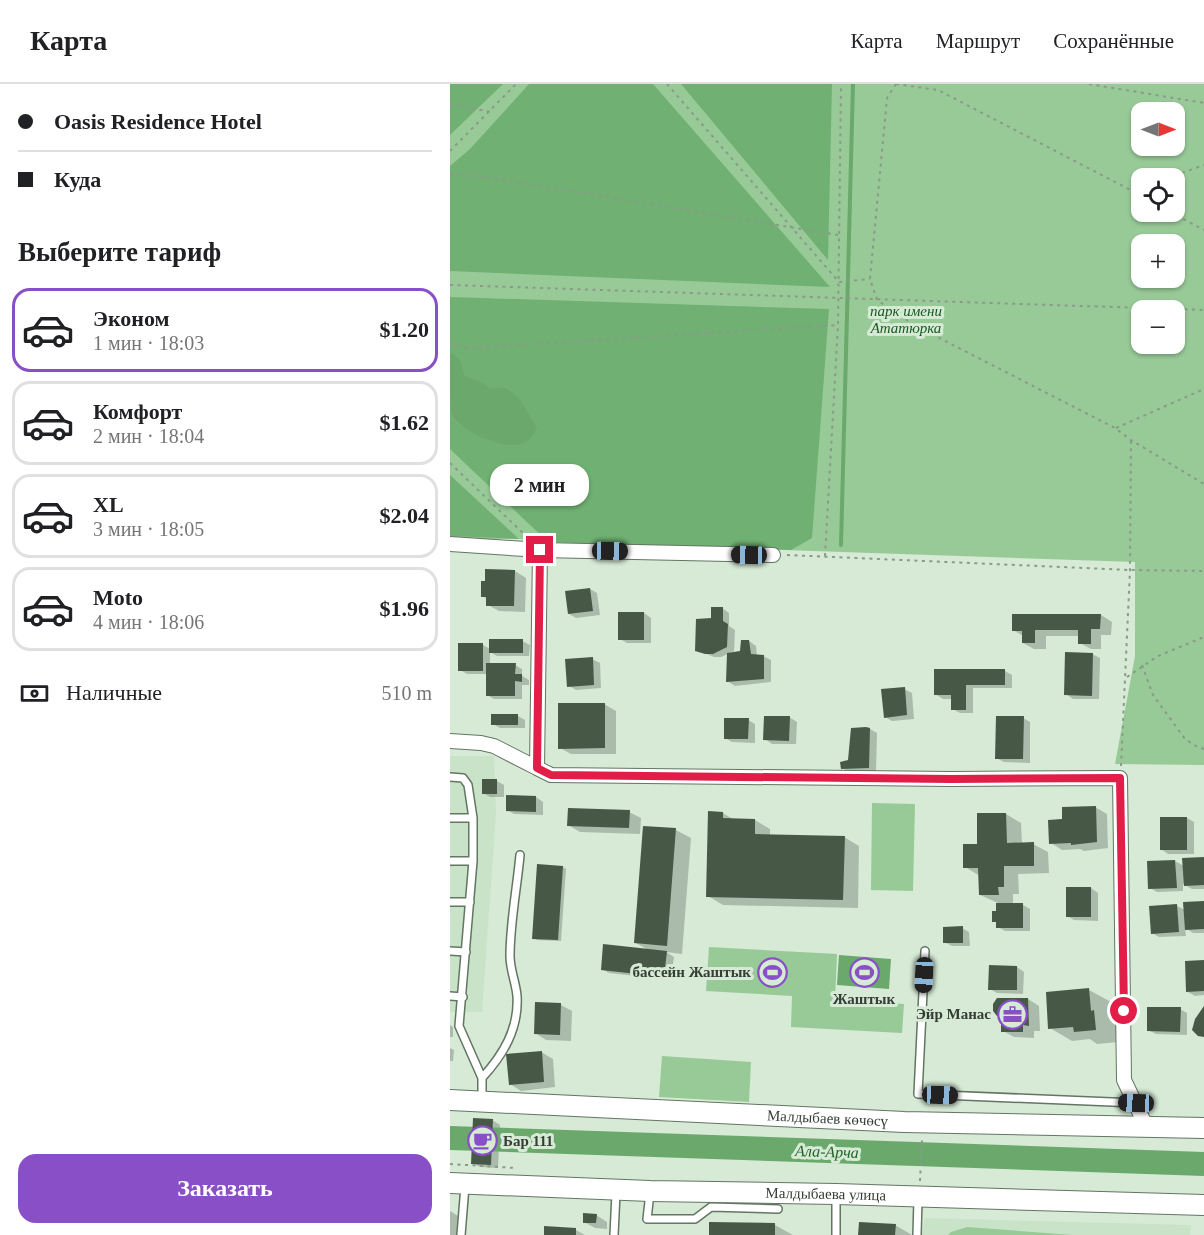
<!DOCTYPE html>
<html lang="ru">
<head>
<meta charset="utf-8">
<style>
	:root { --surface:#fff; --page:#f6f6f6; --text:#202124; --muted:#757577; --line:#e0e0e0; --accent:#894fc6 }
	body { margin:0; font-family:Georgia,serif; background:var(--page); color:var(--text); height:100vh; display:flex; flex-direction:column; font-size:22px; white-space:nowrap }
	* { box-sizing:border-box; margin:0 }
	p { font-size:20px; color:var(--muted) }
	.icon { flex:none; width:33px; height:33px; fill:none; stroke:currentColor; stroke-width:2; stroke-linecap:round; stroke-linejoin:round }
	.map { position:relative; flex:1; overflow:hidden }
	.side { display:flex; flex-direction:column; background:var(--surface); width:450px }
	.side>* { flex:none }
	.hud { display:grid; align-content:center; height:132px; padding:0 18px; background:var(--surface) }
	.needle { width:39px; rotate:90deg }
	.controls { position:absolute; left:681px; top:18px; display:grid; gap:12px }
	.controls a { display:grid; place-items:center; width:54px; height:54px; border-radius:12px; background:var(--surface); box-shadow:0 2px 4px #0004; font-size:30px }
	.end { position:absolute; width:27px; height:27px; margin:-14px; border:8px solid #e11d48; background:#fff; box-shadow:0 0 0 3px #fff }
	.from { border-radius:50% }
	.bubble { position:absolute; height:42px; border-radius:18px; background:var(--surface); box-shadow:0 2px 4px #0004; font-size:20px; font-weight:700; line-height:42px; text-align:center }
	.car { position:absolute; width:18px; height:36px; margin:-18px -9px; border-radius:8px; box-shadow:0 0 4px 2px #0007; background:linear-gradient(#222 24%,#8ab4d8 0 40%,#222 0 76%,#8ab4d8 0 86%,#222 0) }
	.hud b { display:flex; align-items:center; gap:21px; height:57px; font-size:22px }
	.hud b+b { border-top:2px solid var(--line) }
	.hud i { width:15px; height:15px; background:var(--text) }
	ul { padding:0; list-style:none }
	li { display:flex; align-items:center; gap:18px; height:84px; margin:0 12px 9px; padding:0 6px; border:3px solid var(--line); border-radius:18px }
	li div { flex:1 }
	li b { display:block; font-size:22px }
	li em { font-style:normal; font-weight:700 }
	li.on { border-color:var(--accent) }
	li>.icon { width:54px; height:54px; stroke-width:1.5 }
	h2 { padding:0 18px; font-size:27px; line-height:72px }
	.pay { display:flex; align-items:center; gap:15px; height:66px; padding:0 18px; font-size:22px }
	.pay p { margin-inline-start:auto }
	.button { display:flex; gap:12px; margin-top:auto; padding:12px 18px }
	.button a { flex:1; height:69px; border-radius:18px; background:var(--accent); color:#fff; font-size:24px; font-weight:700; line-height:69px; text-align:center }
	header { display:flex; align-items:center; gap:36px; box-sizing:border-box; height:84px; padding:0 30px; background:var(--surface); border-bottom:2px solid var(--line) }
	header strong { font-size:28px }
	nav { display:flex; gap:33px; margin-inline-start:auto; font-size:21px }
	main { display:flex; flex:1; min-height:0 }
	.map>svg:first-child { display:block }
</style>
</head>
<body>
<header>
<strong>Карта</strong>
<nav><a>Карта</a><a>Маршрут</a><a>Сохранённые</a></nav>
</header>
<main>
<section class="side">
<div class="hud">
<b><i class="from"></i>Oasis Residence Hotel</b>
<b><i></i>Куда</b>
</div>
<h2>Выберите тариф</h2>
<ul>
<li class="on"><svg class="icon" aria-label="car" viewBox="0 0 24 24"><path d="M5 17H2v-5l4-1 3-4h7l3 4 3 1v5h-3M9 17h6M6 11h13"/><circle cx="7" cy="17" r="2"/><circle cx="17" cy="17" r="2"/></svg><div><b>Эконом</b><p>1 мин · 18:03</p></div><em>$1.20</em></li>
<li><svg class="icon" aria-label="car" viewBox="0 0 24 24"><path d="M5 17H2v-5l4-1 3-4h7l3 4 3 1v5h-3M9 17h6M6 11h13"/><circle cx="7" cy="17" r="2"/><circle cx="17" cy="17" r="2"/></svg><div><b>Комфорт</b><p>2 мин · 18:04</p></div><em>$1.62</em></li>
<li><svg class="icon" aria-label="car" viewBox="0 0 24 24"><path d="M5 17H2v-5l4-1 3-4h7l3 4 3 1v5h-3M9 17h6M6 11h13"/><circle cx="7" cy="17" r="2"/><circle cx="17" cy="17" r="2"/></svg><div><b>XL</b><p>3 мин · 18:05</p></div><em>$2.04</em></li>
<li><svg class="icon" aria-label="car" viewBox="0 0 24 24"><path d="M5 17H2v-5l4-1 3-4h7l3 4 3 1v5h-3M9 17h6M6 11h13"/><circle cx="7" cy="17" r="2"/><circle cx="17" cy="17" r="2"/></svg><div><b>Moto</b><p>4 мин · 18:06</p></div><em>$1.96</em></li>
</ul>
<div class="pay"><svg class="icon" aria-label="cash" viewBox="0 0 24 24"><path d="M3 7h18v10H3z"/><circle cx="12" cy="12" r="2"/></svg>Наличные<p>510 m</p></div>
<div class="button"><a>Заказать</a></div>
</section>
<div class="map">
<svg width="754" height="1151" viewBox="0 0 754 1151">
	<rect width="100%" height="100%" fill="#d6ead6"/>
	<path fill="#c9e3c8" d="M0,672h44l2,57 -14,199h-32z
		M475,1134l266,7 -1,10h-268z"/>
	<path fill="#98ca98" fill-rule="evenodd" d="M0,0h754v681l-89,-1 20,-108v-94l-587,-20 -29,-3h-69zM692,28h32v34h-32zM692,94h32v34h-32zM692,160h32v34h-32zM692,226h32v34h-32z
		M422,719l43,1 -2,87 -42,-1z
		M259,863l128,7 -2,46 69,4 -2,29 -111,-6 1,-31 -86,-5z
		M212,972l89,6 -2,40 -90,-5z
		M517,1143l106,8h-125l3,-3z"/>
	<path fill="#70b072" d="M0,0h53l-53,51z
		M79,0h124l177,203 -380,-16v-105l20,-17z
		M231,0h151l-4,176z
		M0,213l379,12 -17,229 -21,12 -243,-8 -98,-93z
		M0,391l69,64 -69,-3z"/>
	<path fill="#6aa96b" d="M0,268c10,6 12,12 14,23 10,6 18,5 26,13h16l12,9 19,31c-3,5 -6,11 -12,14 -17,11 -66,-11 -74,-29 -1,-10 -1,-48 -1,-61z
		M389,871l52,4 -2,30 -52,-4z"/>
	<path fill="#0003" d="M65,487l11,7 -1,34 -26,-1 -11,-6v-6l-6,-3z
		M140,505l7,4 3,22 -24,3 -7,-4z
		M272,524l7,5v13l6,4 -1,21 -13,6h-7l-17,-7 16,-31z
		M194,529l7,5v25h-24l-7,-4z
		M651,531l11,7 -1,13h-10v14h-10l-11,-6v-7h-34v13h-12l-11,-6v-7l-10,-6z
		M72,557l8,4 -1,11h-32l-7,-4v12l25,1 7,4v7l7,4v5h-7v14h-28l-7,-4v-21h-20l-7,-4 23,-25 7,4z
		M299,557l7,5 1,10h6l8,4v22l-36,4 -8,-5z
		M642,570l8,4 -1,41h-26l-7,-5z
		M142,575l8,4 1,25 -25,2 -7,-4z
		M555,587l7,4v13h-39v25h-13l-7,-4v-10h-10l-8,-5z
		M454,605l8,4 2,26 -22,2 -7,-4z
		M154,620l12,7v43h-45l-11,-6z
		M43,632h25l7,4v8h-25l-7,-4z
		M339,633l8,5 -1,22h-24l-7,-5z
		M573,634l7,4v41l-26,-1 -8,-4z
		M298,636l7,4v19l-23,-1 -7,-4z
		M420,645l7,4 -1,38 -26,1 -8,-4 8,-7z
		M47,697l7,4v12h-14l-7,-4z
		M86,713l7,5v13l-29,-1 -7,-4z
		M645,723l12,7 1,34 -24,3 -4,-2 -18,1 -11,-7 13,-22z
		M179,728l12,6 -1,16 -60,-2 -12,-7z
		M273,729l11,7h21l15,9v6l74,2 15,9 -1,62 -135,-3 -15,-9z
		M556,730l15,9 1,21h11l15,8 1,21 -31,1 1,20h-6v11h10l7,4v22h-25l-7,-4v-4l-4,-2 4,-9v-9l-18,-8v-19l-15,-9 14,-22z
		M737,734l7,4v32h-26l-7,-5z
		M226,746l15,8 -9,116 -16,-2 8,5 -3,23 -62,-7 -7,-4 48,-18 -14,-8z
		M754,774v31h-12l-9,-5v7l-26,1 -7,-4 25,-27 9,5z
		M113,783l3,2 -5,72 -24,-1 -3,-2z
		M641,804l7,5v28l-24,-1 -7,-4z
		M754,818v31h-11l-8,-5 1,8 -27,1 -7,-4 25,-27 8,4z
		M512,844l7,4 1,14h-18l-8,-4z
		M754,877v34l-9,1 -7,-4z
		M567,883l7,5 -1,22 -26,-1 -7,-4z
		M639,906l22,12 2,21 3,2 2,17 -21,2 -7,-5 -18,2 -22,-13z
		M578,915l11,7 1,25h-6v7l-20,-1 -11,-6 3,-11 -8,-5z
		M111,921l11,6 -1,30 -25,-1 -11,-7z
		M730,925l7,4v22l-31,-1 -8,-4z
		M0,941l3,2v10h-3z
		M0,964l4,2 -1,11h-3z
		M91,968l12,7 2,28 -34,4 -11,-7z
		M42,1036l8,5 -2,43 -18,-1 -8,-4z
		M0,1127l16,10 -1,14h-15z
		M146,1131l11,7v7l-12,-1 -11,-6z
		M325,1141l18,10h-83z
		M445,1141l17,10h-52z
		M126,1146l9,5h-40z"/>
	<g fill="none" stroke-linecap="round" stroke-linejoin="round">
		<path stroke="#6aa96b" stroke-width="4" d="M391,461l12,-461"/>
		<path stroke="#6aa96b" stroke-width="24" d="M0,1054l754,26"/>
	</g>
	<path fill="#475847" d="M35,485l30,1 -1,36h-28v-9h-5v-16h4z
		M140,504l3,23 -25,3 -3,-23z
		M261,523h12v14l5,3 -1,23 -14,7h-8l-10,-3 1,-32 15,-1z
		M168,528h26v28h-26z
		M562,530h89l-1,15h-9v15h-13v-14h-43v13h-13v-12h-10z
		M39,555h34v14h-34z
		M291,556h8l2,14 13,1v24l-38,3 1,-29 13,-2z
		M8,559h25v28h-25z
		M615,568l28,1 -1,43 -28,-1z
		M143,573l1,28 -27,2 -2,-28z
		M36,579h30l-1,11h7v8l-7,-1v15h-29z
		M484,585h71v16h-39v25h-15v-15h-17z
		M455,603l2,28 -23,3 -3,-29z
		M108,619h47v45l-47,1z
		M41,630h27v11h-27z
		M314,632h26l-1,25 -26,-1z
		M546,632h28l-1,43h-28z
		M274,634h25l-1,21h-24z
		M416,643l4,1 -1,40 -28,1 -1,-7 8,-2 3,-32z
		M32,695h15v15h-15z
		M56,711l30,1v16l-30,-1z
		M646,722l1,36 -26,3v-2l-22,1 -1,-24 14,-1v-12z
		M118,724l62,2 -1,18 -62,-2z
		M258,727l15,1v6l32,1v15l90,2 -2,64 -137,-3z
		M527,729h29l1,30 27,-1v24h-30v21h-6l1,8h-20l-1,-27h-15v-24h14z
		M710,733h27v33h-27z
		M193,742l33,2 -9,118 -33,-3z
		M754,773v28l-20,1 -2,-28z
		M725,776l2,28 -29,1 -1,-28z
		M87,780l26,2 -5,74 -26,-1z
		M616,803h25v30h-25z
		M754,817v28l-19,1 -2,-28z
		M546,819h27v25h-27v-6h-4v-11h4z
		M727,820l2,28 -28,2 -2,-28z
		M513,842v17h-20v-16z
		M153,860l64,7 -3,26 -63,-7z
		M754,876v31l-18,1 -1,-31z
		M539,881l28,1v24h-29z
		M639,904l2,23 3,-1 2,20 -22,2 -1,-5 -25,2 -2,-37z
		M547,914h31l1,28 -6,-1v7h-22v-10h3v-5l-7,-1 -4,-5v-7z
		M85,918l26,1 -1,32 -26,-1z
		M754,922v31l-6,-1 -6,-6 3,-11z
		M697,923h34l-1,25 -33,-1z
		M92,967l2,31 -35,3 -3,-31z
		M23,1034l20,1 -2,46 -20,-1z
		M133,1129l14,1 -1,9h-13z
		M259,1138l66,1v12h-66z
		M409,1138l37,2 -1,11h-37z
		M94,1142l32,2v7h-32z"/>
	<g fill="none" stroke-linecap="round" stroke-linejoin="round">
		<defs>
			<path id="lane" d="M0,693l13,1 5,7 5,33v43l-14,165 23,52v21
				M0,734h23
				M0,777h23
				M0,818h20
				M0,867l16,1
				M475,867l-7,143 218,9
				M0,912l13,1
				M32,994c21,-23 37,-49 35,-82 -1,-13 -7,-26 -7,-40 0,-33 7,-68 10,-101
				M200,1109l-3,26h48l16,-12 67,2
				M11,1151l4,-49
				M164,1151l2,-42
				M386,1151v-39
				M467,1151l1,-36"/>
			<path id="street" d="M0,460l90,6
				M0,657l31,2 13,3 43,22 3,-218 233,5
				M87,684l14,7 400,4 169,-1 4,302 22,46"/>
			<g id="secondary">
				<path id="s1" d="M0,1016l454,22 300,6"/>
				<path id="s2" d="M0,1099l200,8 186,3 368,11"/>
			</g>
		</defs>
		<use href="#lane" stroke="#637563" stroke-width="10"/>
		<use href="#street" stroke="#637563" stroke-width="16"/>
		<use href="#secondary" stroke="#637563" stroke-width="22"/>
		<path stroke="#8b998b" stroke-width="2" stroke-dasharray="3 4.5" stroke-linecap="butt" d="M217,0l172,198 31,-3
			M446,0l-9,14 -17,181 7,21 37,25 201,103 16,12 73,44
			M446,0l42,6 204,106
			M639,0l115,19
			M0,20l41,8
			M0,67l66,-67
			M0,91l30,1 358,59
			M718,94l36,-13
			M683,108l9,-4
			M720,128l34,18
			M0,201l754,25
			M0,260l18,4 370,-23
			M666,344l88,-39
			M0,379l76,73
			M337,471l343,15 74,1
			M375,472l13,-231 3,-241
			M692,581l11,30 32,44 11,7 8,3
			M677,593l31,-21 46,-19
			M671,682l9,-196 1,-130
			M0,1080l66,4
			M470,1097l2,-42"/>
		<use href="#lane" stroke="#fff" stroke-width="7"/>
		<use href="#street" stroke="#fff" stroke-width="14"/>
		<use href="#secondary" stroke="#fff" stroke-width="20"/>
	</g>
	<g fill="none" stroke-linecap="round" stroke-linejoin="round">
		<path stroke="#e11d48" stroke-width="8" d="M90,466l-3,218 14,7 400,4 169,-1 4,233"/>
	</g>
	<defs>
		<symbol id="stadium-ring" viewBox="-11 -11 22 22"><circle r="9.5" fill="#d6ead6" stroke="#894fc6" stroke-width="1.5"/><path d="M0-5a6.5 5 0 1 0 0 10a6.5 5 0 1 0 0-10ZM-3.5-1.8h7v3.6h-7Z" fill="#894fc6"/></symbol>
		<symbol id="office-ring" viewBox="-11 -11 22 22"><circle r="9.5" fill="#d6ead6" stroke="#894fc6" stroke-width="1.5"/><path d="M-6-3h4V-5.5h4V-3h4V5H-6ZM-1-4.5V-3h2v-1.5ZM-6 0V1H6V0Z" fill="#894fc6"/></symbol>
		<symbol id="cafe-ring" viewBox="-11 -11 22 22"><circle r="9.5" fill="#d6ead6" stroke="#894fc6" stroke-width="1.5"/><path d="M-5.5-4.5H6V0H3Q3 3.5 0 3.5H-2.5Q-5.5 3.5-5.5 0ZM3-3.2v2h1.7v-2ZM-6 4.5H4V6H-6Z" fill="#894fc6"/></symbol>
	</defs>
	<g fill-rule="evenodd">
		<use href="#stadium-ring" x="306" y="872" width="33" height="33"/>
		<use href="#stadium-ring" x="398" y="872" width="33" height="33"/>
		<use href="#office-ring" x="546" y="914" width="33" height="33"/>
		<use href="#cafe-ring" x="16" y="1040" width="33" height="33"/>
	</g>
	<g text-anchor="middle" stroke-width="6" stroke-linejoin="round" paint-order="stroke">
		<g font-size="15" font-style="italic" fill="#185a1f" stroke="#d6ead6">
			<text x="456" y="232">парк имени<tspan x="456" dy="17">Ататюрка</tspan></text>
		</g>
		<g font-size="15" font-weight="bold" fill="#353d35" stroke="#d6ead6" text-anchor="end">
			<text x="301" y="893">бассейн Жаштык</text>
			<text x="414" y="920" text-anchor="middle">Жаштык</text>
			<text x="541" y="935">Эйр Манас</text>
			<text x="53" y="1062" text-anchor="start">Бар 111</text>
		</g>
		<g font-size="15" fill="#353d35" stroke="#d6ead6">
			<text dy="5" stroke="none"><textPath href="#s1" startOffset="378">Малдыбаев көчөсү</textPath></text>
			<text dy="5" stroke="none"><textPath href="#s2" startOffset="376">Малдыбаева улица</textPath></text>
		</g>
		<g font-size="16" font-style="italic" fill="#216227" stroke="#d6ead6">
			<text transform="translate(377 1067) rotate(2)" y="6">Ала-Арча</text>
		</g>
	</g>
</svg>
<div class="controls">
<a><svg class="needle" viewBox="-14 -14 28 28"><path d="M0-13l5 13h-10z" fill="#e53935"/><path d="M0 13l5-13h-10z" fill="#757577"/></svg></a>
<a><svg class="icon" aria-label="locate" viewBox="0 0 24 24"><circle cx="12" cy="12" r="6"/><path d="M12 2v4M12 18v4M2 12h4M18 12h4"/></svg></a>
<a>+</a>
<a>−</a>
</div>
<i class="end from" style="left:674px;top:927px"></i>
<i class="end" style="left:90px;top:466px"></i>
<div class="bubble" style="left:40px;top:380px;width:99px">2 мин</div>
<i class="car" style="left:160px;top:467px;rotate:91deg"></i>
<i class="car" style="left:299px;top:471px;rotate:271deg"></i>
<i class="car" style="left:474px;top:891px;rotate:183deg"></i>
<i class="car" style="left:490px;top:1011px;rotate:92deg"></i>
<i class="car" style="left:686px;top:1019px;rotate:272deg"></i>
</div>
</main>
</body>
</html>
